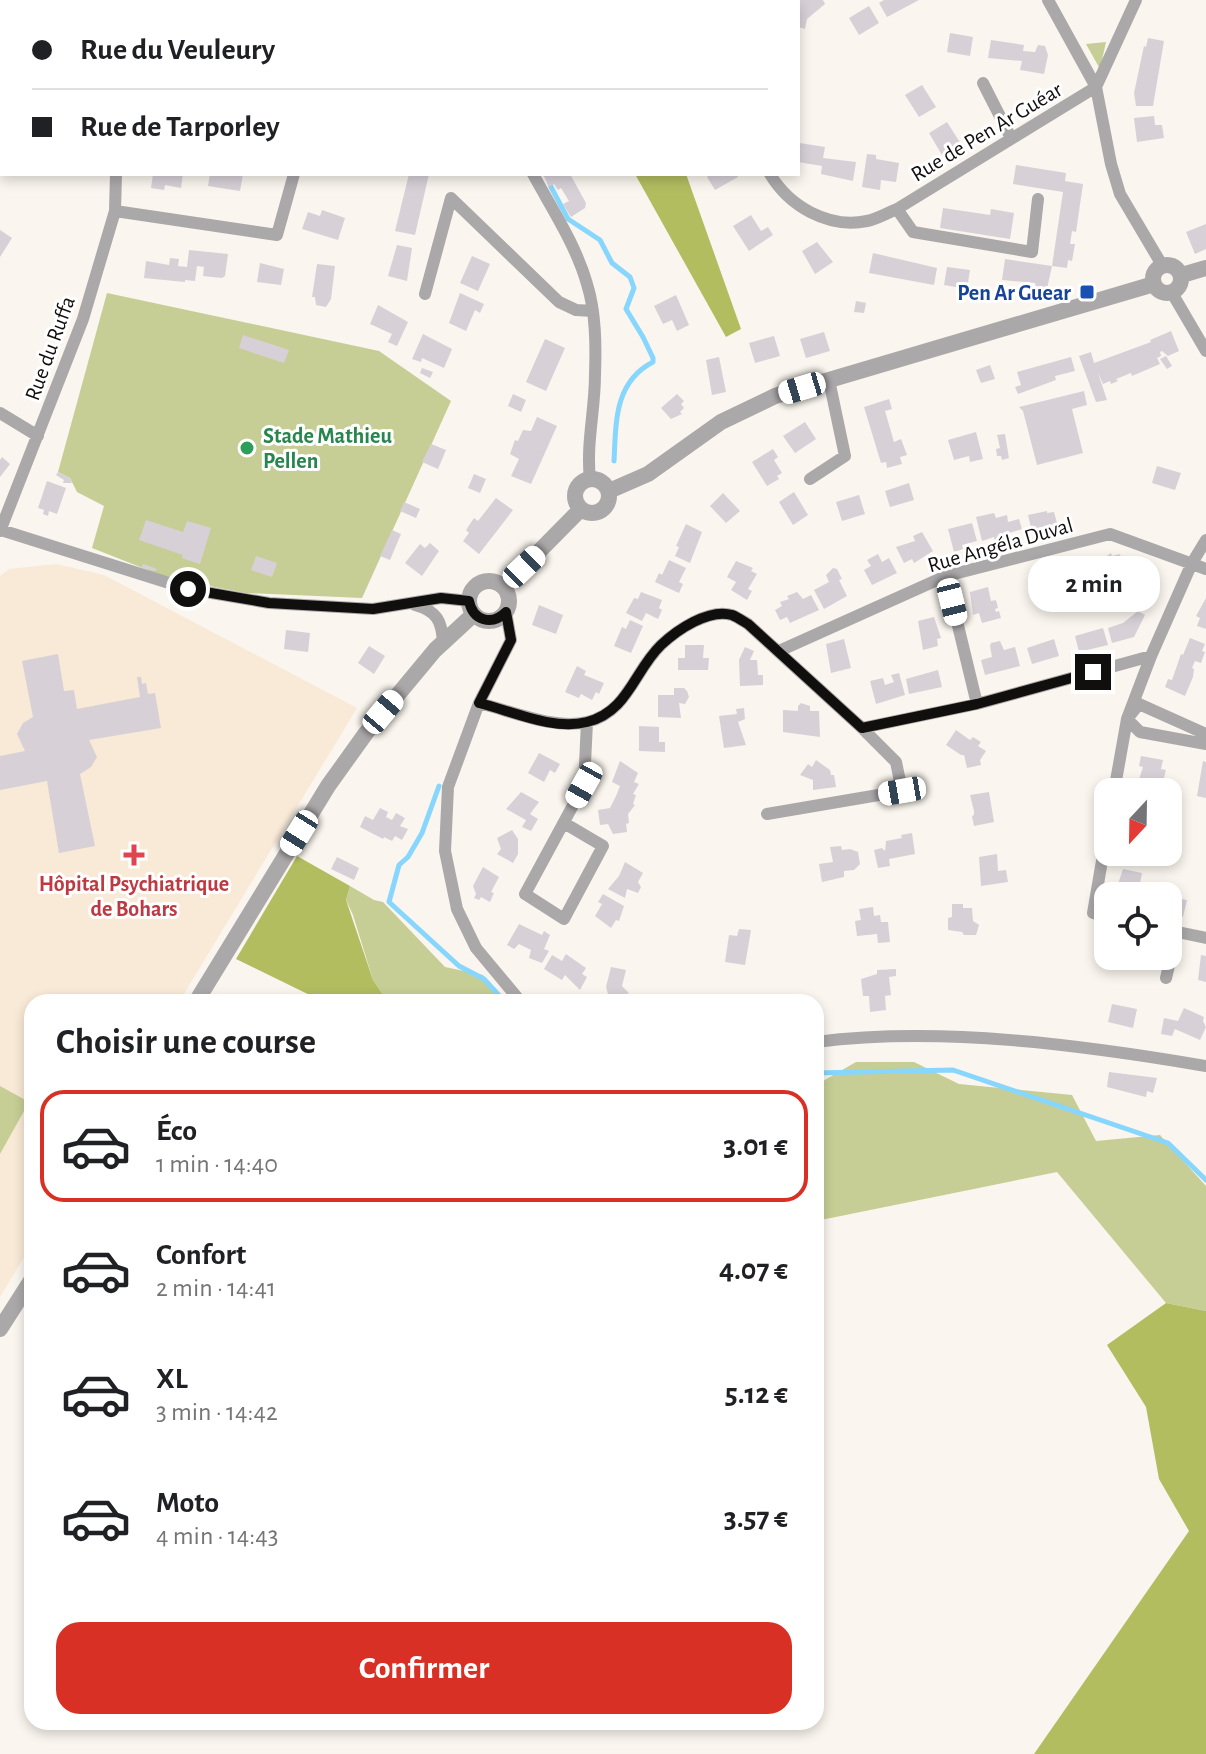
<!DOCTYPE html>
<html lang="fr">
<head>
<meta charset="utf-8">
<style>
	:root { --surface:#fff; --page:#f6f6f6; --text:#202124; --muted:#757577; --line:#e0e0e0; --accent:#d93025 }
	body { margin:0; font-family:"Alegreya Sans",sans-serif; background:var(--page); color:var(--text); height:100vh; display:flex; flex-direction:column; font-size:30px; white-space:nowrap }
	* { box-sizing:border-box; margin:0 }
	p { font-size:26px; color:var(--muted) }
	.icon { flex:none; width:44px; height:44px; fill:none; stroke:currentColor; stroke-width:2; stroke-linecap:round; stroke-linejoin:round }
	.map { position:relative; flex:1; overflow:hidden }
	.side { position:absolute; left:24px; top:994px; width:800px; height:736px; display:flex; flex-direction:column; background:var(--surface); border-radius:24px; box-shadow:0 4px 12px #0003 }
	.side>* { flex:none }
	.banner { position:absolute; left:0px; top:0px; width:800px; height:176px; box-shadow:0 4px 12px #0003; display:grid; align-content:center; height:176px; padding:0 32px; background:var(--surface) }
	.needle { width:52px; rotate:202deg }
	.fabs { position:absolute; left:1094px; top:778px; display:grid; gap:16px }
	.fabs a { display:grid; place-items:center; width:88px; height:88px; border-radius:16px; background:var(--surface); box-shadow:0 4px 12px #0003; font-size:40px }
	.end { position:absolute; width:36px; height:36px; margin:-18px; border:10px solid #110f0d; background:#fff; box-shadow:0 0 0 4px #fff }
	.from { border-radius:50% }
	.bubble { position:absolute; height:56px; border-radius:24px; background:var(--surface); box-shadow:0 4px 12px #0003; font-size:26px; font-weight:700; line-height:56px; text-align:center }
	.car { position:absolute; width:24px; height:48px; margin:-24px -12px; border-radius:10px; box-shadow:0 0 6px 2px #0007; background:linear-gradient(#fff 24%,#345 0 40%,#fff 0 76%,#345 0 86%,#fff 0) }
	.banner b { display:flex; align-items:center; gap:28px; height:76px; font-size:30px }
	.banner b+b { border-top:2px solid var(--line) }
	.banner i { width:20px; height:20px; background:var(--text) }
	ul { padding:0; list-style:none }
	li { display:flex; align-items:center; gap:24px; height:112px; margin:0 16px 12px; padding:0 16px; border:4px solid transparent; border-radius:24px }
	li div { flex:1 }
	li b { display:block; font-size:30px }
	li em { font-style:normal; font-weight:700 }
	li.active { border-color:var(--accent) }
	li>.icon { width:72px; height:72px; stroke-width:1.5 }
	h2 { padding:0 32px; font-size:36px; line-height:96px }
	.primary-button { display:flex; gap:16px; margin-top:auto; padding:16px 32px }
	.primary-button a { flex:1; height:92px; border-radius:24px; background:var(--accent); color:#fff; font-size:32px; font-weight:700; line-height:92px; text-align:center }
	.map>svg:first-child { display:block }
</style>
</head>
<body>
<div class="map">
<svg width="1206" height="1754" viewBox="0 0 1206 1754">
	<rect width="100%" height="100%" fill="#faf5ee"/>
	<path fill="#f8ead6" d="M56,564l48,11 253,133 -178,294h-147v242l-32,53v-721l9,-7z"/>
	<path fill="#c6ce95" d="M1106,42l-6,27 -14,-25z
		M107,293l272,58 72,50 -89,197 -116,-5 -78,-15 -76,-30 12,-42 -27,-14 -7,-14 -12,-6z
		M350,886l24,14 9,2 62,65 38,8 17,27h-112l-15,-22 -20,-65 -7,-15z
		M856,1062h58l45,22 113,11 24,46 64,-6 46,51v125l-40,-8 -109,-131 -241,49v-136z
		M0,1086l29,16 -29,52z"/>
	<path fill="#b2bd60" d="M635,174h51l55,155 -15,8z
		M297,856l53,30 -4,14 27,80 15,22h-64l-88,-43z
		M1166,1303l40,8v443h-172l155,-223 -30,-52 -13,-72 -39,-62z"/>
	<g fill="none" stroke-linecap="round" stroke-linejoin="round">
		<path stroke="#86d6fd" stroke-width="5" d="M505,0l1,2
			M548,174l3,13 17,32 32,21 12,23 18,14 4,11 -8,21 17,28 10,21v4c-39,20 -37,61 -39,99
			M439,786l-17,47 -14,24 -9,8 -10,37 70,64 25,13 21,23
			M816,1073l137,-3 215,73 38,37"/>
	</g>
	<path fill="#d7d1d7" d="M798,0h25l2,4 -18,15 -2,10 -7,-2z
		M884,0h35l-32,17 -8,-14z
		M869,6l10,17 -20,12 -10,-17z
		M950,33l23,4 -3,19 -23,-4z
		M1148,38l16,3 -11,65h-17l-2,-13 10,-47 2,1z
		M991,40l33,5 -1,6 12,1 3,-7 7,1 3,9 -4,19 -24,-4 2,-9 -34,-3z
		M922,85l14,22 -17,10 -14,-22z
		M1154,116l1,9h7l2,13 -27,4 -3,-24z
		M947,122l14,22 -19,11 -13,-22z
		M800,143l25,4 -2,11 33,4 -3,19 -32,-7 1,-8 -24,-4z
		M867,154l9,1v4l23,4 -3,19 -15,-2 -1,10 -18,-3z
		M1016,165l50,8 -1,8 18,3 -7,48 -4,-1 -2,13h5l-3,17 -4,-1 -1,8 -15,-2 11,-74 -50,-8z
		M153,174h30l-2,14 -16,-3 -1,5 -13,-2z
		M210,174h33l-3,17 -32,-5z
		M409,174h20l-14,61 -20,-4z
		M543,174h27l16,29 -1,5 -14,9 -8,-13 6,-3 -8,-13 -3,2 -4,-6 -5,3z
		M711,174h25l2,3 -23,13 -8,-13z
		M943,208l47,7 1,-6 23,4 -4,26 -70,-11z
		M322,210l23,8 -7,22 -36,-11 6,-17 12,4z
		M751,215l10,16 7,-4 5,8 -24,16 -16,-25z
		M1206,224v25l-11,5 -9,-22z
		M0,230l12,8 -12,19z
		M817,242l16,20 -18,12 -13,-23z
		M397,245l15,3 -5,33 -19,-5z
		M189,250l39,4 -3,22 -3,2 -19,-2 1,-9 -7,-1 -2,15 -10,-1v2l-41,-4 2,-17 23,4 1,-7 9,1 -1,7 9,1z
		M873,253l64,15 -3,17 -65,-12z
		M472,256l18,8 -12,27 -18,-8z
		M1005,259l47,7 -5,23 -10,1 -2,-7 -33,-3z
		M260,263l24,6 -3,16 -24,-3z
		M317,264l18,2 -4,33 -5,8 -10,-2 -1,-8h-3z
		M947,267l23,3 -3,19 -23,-4z
		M460,293l24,11 -4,9 -5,-3 -9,21 -17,-8z
		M676,295l13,30 -12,6 -5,-11 -9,4 -9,-18z
		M856,301l10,2 -2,10 -10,-1z
		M378,305l30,17 -11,24 -9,-4 4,-8 -22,-10z
		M1171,331l8,20 -11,5 -6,-5 -2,1 1,4 -4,2 3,6 -28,12 -1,-3 -15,6 2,2 -7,3 -1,-3 -7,3 -5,-11 9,27 -11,2 -17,-46 12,-4 3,11 57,-21 -1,-2z
		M824,332l6,19 -24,7 -6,-19z
		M423,334l29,15 -8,19 -22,-10 -1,4 -9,-3z
		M243,335l46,15 -5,13 -45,-15z
		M774,336l6,20 -25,7 -6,-20z
		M545,339l20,9 -19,43 -20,-9z
		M1166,356l6,10 -5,3 -7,-10z
		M719,357l7,35 -14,3 -6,-35z
		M1071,357l4,14 -20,5 1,4 -38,14 -3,-7 6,-2 -4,-13z
		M990,365l5,14 -14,4 -5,-13z
		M422,368l11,4 -3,6 -10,-5z
		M1084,391l3,14 -15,4 11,44 -46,12 -14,-54 -4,-4z
		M513,394l13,6 -5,12 -13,-6z
		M677,394l7,7 -3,3 3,4 -4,4 2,2 -11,5 -10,-11z
		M889,399l3,10 -7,2 9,31 7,-3 6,16 -7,2 2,7 -15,4 -1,-6 -5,1 -17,-56z
		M537,417l20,9 -26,58 -20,-8 8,-17 -9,-5 5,-14 3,1 5,-11 8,1z
		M805,422l11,17 -21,14 -12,-17z
		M976,432l7,27 -13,3 -1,-6 -15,4 -6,-20z
		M1005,434l4,24 -7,2 -1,-4h-4l-1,-7 4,-1 -3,-13z
		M431,444l15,6 -8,19 -16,-7z
		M773,449l5,8 -4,3 8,13 -5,3 2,3 -12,7 -15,-24z
		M2,457l8,7 -10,13v-17z
		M1157,466l24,7 -6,17 -23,-7z
		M58,472l12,6 2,5h-9l1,-3 -8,-5z
		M474,474l12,5 -6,14 -12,-5z
		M47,481l19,7 -9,26 -8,-3 -1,5 -5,-2 1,-4 -6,-2z
		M909,483l5,17 -24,7 -5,-16z
		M794,492l14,23 -15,10 -14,-23z
		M723,493l17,18 -14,12 -16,-17z
		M859,495l6,19 -23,7 -6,-19z
		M496,498l17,12 -34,44 -16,-13 6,-8 -3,-3 8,-12 4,3z
		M404,502l16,7 -4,9 -16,-7z
		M1047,511v2l7,-1 4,15 -26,5 -4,-17z
		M994,513l2,5 11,-3 1,7 11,-3 3,10 -19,6 1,4 -9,2 -1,-4 -12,4 -6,-24z
		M146,520l37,12 4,-11 24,7 -11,36 -18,-6 1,-3 -44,-15z
		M972,523l5,18 -15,4 1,4 -9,3 -6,-23z
		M686,524l16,8 -12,31 -15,-7 4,-9 -3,-1z
		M392,530l9,4 -11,26 -10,-4z
		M922,532l11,19 -19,12 -2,-4 -8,4 -8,-16 19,-6 -2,-5z
		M430,543l9,8 -17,25 -17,-13 15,-19 5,4z
		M1111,553l1,3 8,-2 6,25 -33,7 -2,-6 -32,7 -5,-19 25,-6v-3l7,-2 1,7 11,-2z
		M878,554l4,8 7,-4 8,15 -25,12 -8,-15 7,-4 -4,-6z
		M256,556l21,7 -5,14 -21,-7z
		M669,560l17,8 -7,14 4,2 -4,9 -24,-11 4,-9 3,2z
		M736,561l17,7 -2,3 6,3 -9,15 4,2 -5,9 -16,-10 5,-8 -9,-5z
		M143,564l14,5 -2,2 -14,-3z
		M833,568l4,1 5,10 -3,1 8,16 -23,13 -10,-19 15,-8 -3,-7z
		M988,587l3,14 5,-1 2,8 -3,1 1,3 3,-1 2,7 -19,5 -3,-10 -6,2 -3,-23z
		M641,592l21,8 -3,8 3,2 -4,9 -12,-6 -4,8 -16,-8 8,-15 4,1z
		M797,592l6,7 8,-4 8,15 -29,13 -3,-6 -7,3 -5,-10 7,-4 -2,-4 9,-3 -2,-3z
		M1206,598v31l-9,-3 3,-8 -4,-2z
		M539,605l24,10 -7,19 -24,-9z
		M1138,611l7,4 -11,22 -22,6 -4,-15 15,-5z
		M934,617l7,21 -4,1 1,7 -15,4 -5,-29z
		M630,620l13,6 -12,27 -17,-7 8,-19 4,2z
		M1103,628l5,17 -29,7 -4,-16z
		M286,630l24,3 -2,19 -24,-3z
		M1190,638l15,6 -3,7 3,1 -4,11 -6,-2 -3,7 2,1 -1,8 -8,19 -20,-9 3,-8 4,1 9,-26 2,1z
		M844,639l7,29 -20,5 -5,-29z
		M1054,639l5,17 -27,8 -5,-16z
		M1000,641l4,9 11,-3 5,19 -35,9 -4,-15 11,-3 -2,-11 1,-3z
		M685,645h19l-1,13h6l-1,12h-30v-12h7z
		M369,646l16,10 -11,18 -16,-11z
		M745,647l9,4 -4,9h7l1,15h5v10l-23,1 -1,-26z
		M58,654l6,37 10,-1 3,19 63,-12 -3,-20h4l1,7 4,-1 2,11 7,-1 6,35 -72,12 8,17 -6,10 -11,7 15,72 -36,7 -12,-72 -47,9v-34l25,-5 -8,-17 6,-11 10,-6 -11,-56z
		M577,666l9,5 -2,4 20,8 -5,11 -3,-2 -4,8 -11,-6 -2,4 -14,-6z
		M938,670l4,17 -33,7 -3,-15z
		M899,673l6,22 -29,9 -6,-23 13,-3 2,7 9,-3 -3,-7z
		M674,688h10l3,3 2,6 -4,7 -6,-1 2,15 -23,-1v-22h16z
		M801,703l9,3v5h9l1,26 -37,-5v-22l15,1v-5z
		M744,708l1,11 -7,3 8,23 -22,3 -5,-32 18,-2 -1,-5z
		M639,726l20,1v15h6v10l-26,-1z
		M956,730l14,10 3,-3 8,5 -3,4 8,5 -6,9 1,5 -14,3 -3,-13h-3l-15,-10z
		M539,753l21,11 -5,9 -5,-3 -6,12 -16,-9z
		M1141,756l22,4 -2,9 5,1 -5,19 -24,-3 6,-19 -4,-1z
		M816,760l14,10 1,5h3l2,12 -23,3v-10l-13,-5 8,-11 4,3z
		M620,761l18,12 -4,9 5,2 -6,10 3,1 -3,9 2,1 -7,9 1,9 -3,1 1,8 -14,2 -5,-10 -8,1 -2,-15 12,-2 6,-12 4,-10 -8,-4z
		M1203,761l3,1v36l-9,-2z
		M521,792l18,10 -9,12 8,5 -7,12 -9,-4 4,-7 -20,-11z
		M989,792l5,30 -20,4 -2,-10 2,-1v-4l-4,-16z
		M380,808l8,4 -2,5 6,3 4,-7 9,5 -5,8 8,3 -6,11 -7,-4 -3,5 -8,-4 -1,2 -23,-12 5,-11 8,4z
		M512,830l6,9v15l-5,9 -16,-9 4,-5 -4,-11z
		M912,833l3,21 -26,5 1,7 -12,2 -4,-18 8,-2 3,3 1,-10 16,-3 -1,-3z
		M841,846l1,4 8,-1 8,3 2,12 -6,6 -10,1v6l-22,5 -3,-18 14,-2 -3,-15z
		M997,854l1,17 8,-1 2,12 -27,4 -2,-29z
		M337,857l22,11 -5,12 -23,-11z
		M625,862l18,11 -5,9 3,5 -3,6 -11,-4 -2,9 -17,-9 11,-13z
		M483,867l16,10 -8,15 3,1 -4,9 -9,-5 -2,3 -5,-2 2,-4 -3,-8z
		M1123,869l19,4 -3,16 5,1 1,6h-24l2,-11 -5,-1z
		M603,894l21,12 -5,15 -3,-1 -5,8 -16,-12 7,-12 -4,-2z
		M1168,897l19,3 -4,17 -15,-3z
		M952,904h11v4h9l1,13 6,4 -3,10h-12l-2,-3 -14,-2v-12l4,-1z
		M873,907l1,9 6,-1 1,7h7l2,20 -12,1 -1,-9 -20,2 -2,-15 6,-1 -2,-11z
		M519,924l23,11 2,-4 6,4 -6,14 5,2 -7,12 -13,-5 2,-8 -12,-6 -5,5 -7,-4z
		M739,929l12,1 -6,35 -20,-3 4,-27 8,1z
		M566,954l20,14 -4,6 5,3 -7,13 -15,-15 -3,5 -18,-11 8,-14 10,6z
		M1201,955l5,1v26l-8,-2z
		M1116,956h19l3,3 -2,9 -21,-4z
		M611,967l15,3 -4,16 7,7 -2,1 5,8h-25l-3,-5 4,-3 -2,-7z
		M896,969v7l-7,1 2,18 -6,1 1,14 -16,2 -1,-16h-6l-2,-17 16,-5v-4z
		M1112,1004l25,5 -4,19 -25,-6z
		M1184,1008l20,9 -1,4 3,6 -6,13 -25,-11 -3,7 -11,-2 3,-16 14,3z
		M1109,1072l48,6 -4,15 -6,-2 -1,6 -39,-10z"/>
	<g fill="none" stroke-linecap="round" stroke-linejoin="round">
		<path stroke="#aba8aa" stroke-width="12" d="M98,0v2
			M437,0l1,2
			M679,0v2
			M1048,0l48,87 15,77 9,30 42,71
			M983,83l28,55
			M533,174c19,35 43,71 54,110 9,29 9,62 8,91 0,35 -9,69 -5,104
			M770,174c19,32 58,55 97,47 10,-2 20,-8 30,-12l199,-122 40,-87
			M897,209l16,23 119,20 6,-53
			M115,211l162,24 17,-61
			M1172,293l34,58
			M425,294l26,-96 108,104 17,8 17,1
			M0,413l38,23
			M810,479l35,-23 -16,-76
			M1,530l187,59 81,14 104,6 68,-11 28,3
			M0,531l83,-212 32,-108 1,-37
			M946,576l31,128
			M415,605c22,6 27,16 28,38
			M506,612l5,28 -32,63 -31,84 -3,64 12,58 19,39 45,54
			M779,651l167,-75 164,-42 96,35
			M479,703c33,8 74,27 108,19 41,-10 47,-51 74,-77 16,-15 48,-37 71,-30 5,2 11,6 16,9l114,104 115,-24 174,-48
			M1206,734l-67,-30 -12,15 13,13 66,12
			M1114,792l13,-73 24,-63 41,-93 14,-23
			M767,814l135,-23 -6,-29 -34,-34
			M564,823l39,23 -39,73 -39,-25 59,-109 3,-63
			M1108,826l-15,87 15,4
			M1168,930l38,8
			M1166,978l11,-46
			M816,1042c125,-16 266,3 390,24"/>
		<path stroke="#aba8aa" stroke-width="16" d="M1153 279a14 14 0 1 1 28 0a14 14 0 1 1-28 0Z
			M1182,275l24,-7
			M575 496a17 17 0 1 1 34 0a17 17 0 1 1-34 0Z
			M609,491l39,-17 73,-52 54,-26 379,-112
			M469 601a20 20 0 1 1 40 0a20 20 0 1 1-40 0Z
			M504,587l77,-78
			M196,1002l132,-216 38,-53 69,-83 39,-36
			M0,1329l32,-50"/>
	</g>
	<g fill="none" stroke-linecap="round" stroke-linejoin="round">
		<path stroke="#110f0d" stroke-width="10" d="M188,589l81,14 104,6 68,-11 28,3c4,20 23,25 37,11l5,28 -32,63c33,8 74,28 108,19 41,-10 47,-51 74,-77 16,-15 48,-37 71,-30 5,2 11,6 16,9l114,104 115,-24 116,-32"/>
	</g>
	<rect fill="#1a4fb4" stroke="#fff" stroke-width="3" x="1079" y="284" width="16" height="16" rx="4"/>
	<circle fill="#2e9e5b" stroke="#fff" stroke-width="3" cx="247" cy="448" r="8"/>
	<path fill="#e0444e" stroke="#fff" stroke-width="3" d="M130 843h8v8h8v8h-8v8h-8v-8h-8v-8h8z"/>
	<g text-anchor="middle" stroke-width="6" stroke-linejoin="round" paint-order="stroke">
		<g font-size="22" fill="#110f0d" stroke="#fff">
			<text transform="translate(986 131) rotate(-31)" y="8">Rue de Pen Ar Guéar</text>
			<text transform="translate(49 348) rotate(-70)" y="8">Rue du Ruffa</text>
			<text transform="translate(1000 544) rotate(-16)" y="8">Rue Angéla Duval</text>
		</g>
		<g font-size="22" font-weight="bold" fill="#164399" stroke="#fff" text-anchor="end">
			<text x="1071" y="300">Pen Ar Guear</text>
		</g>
		<g font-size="22" font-weight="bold" fill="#27864d" stroke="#fff" text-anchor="start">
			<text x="263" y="443">Stade Mathieu<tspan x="263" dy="25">Pellen</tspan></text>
		</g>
		<g font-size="22" font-weight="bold" fill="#be3a42" stroke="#fff">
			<text x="134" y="891">Hôpital Psychiatrique<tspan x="134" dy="25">de Bohars</tspan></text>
		</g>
	</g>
</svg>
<div class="fabs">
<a><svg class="needle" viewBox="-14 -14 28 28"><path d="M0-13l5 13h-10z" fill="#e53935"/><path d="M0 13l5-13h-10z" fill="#757577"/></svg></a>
<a><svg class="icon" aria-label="locate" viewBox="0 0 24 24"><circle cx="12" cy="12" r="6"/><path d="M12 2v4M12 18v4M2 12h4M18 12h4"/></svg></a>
</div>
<i class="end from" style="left:188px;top:589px"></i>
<i class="end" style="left:1093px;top:672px"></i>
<div class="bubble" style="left:1028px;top:556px;width:132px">2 min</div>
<i class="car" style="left:802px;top:388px;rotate:253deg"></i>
<i class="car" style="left:524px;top:567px;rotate:46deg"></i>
<i class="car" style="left:952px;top:602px;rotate:166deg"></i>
<i class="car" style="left:383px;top:712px;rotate:40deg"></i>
<i class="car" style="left:584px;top:785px;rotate:209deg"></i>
<i class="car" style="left:902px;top:791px;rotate:260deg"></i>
<i class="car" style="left:299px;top:833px;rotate:212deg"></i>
<div class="banner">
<b><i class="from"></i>Rue du Veuleury</b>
<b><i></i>Rue de Tarporley</b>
</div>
<section class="side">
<h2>Choisir une course</h2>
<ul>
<li class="active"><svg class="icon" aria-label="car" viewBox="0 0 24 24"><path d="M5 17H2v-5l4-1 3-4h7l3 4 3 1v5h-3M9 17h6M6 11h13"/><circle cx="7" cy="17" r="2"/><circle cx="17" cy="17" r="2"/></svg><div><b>Éco</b><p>1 min · 14:40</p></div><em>3.01 €</em></li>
<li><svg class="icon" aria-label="car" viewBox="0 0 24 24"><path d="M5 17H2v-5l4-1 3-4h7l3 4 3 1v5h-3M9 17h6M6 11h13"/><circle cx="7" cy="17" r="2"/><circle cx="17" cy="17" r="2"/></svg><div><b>Confort</b><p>2 min · 14:41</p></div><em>4.07 €</em></li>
<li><svg class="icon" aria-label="car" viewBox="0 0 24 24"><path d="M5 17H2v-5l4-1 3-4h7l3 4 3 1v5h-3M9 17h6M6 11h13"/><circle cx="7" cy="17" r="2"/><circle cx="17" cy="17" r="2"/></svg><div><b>XL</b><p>3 min · 14:42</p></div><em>5.12 €</em></li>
<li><svg class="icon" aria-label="car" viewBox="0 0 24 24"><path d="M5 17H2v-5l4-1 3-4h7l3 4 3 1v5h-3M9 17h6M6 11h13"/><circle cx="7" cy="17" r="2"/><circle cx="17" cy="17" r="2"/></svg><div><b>Moto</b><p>4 min · 14:43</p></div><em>3.57 €</em></li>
</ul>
<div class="primary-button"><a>Confirmer</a></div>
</section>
</div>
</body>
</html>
